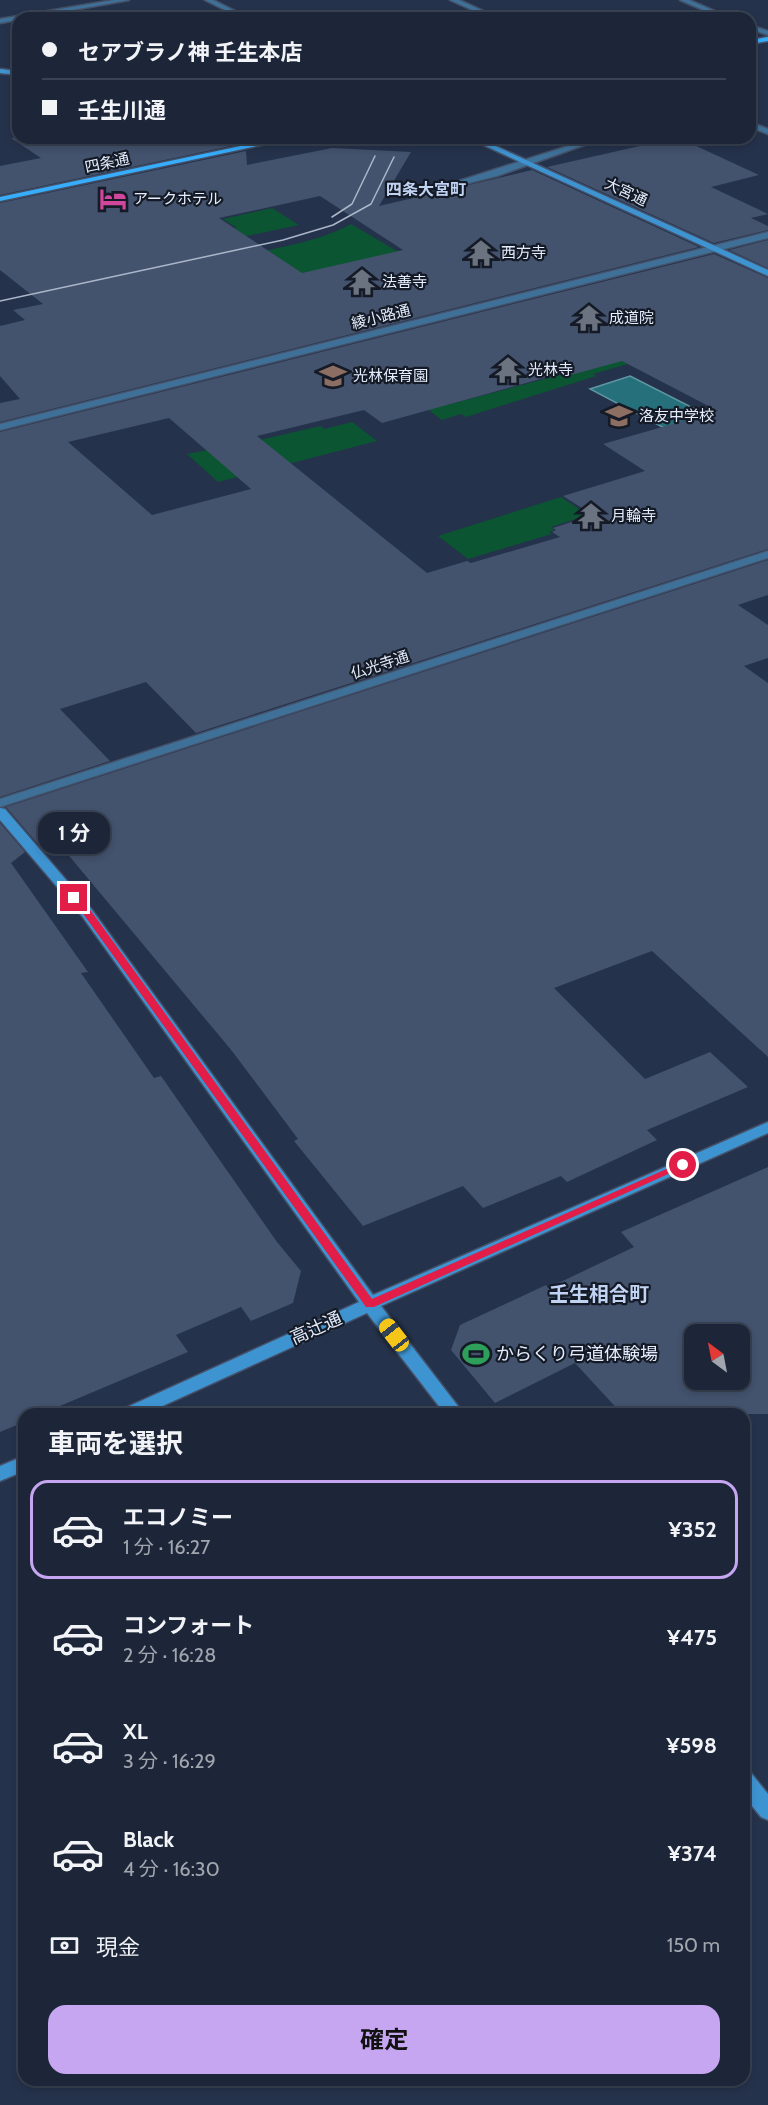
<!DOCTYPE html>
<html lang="ja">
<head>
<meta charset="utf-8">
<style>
	:root { --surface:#1c2638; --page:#252e40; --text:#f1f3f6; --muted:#a0a5ae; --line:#3a4353; --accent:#c6a6f0 }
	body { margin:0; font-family:Cabin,"Noto Sans JP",sans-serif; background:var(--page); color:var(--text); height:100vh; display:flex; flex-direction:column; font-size:22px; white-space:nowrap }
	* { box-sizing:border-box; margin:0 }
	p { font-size:20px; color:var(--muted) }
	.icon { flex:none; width:33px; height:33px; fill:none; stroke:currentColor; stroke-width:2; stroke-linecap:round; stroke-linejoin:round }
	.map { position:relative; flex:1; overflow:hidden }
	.side { position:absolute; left:18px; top:1408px; width:732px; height:678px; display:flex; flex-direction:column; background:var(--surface); border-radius:18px; box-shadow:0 3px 9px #0003,0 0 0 2px var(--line) }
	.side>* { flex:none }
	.hud { position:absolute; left:12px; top:12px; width:744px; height:132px; border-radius:18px; box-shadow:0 3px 9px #0003,0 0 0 2px var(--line); display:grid; align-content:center; height:132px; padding:0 30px; background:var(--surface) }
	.needle { width:39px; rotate:328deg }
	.buttons { position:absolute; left:684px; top:1324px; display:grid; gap:12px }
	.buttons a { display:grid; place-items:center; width:66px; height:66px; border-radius:12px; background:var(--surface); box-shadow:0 3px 9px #0003,0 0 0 2px var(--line); font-size:30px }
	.end { position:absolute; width:27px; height:27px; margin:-14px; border:8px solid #e11d48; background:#fff; box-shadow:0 0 0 3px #fff }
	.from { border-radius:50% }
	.bubble { position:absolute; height:42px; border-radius:18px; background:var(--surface); box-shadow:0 3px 9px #0003,0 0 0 2px var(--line); font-size:20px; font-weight:700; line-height:42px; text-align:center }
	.car { position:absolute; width:18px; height:36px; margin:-18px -9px; border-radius:8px; box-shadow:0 0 4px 2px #0007; background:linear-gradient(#f5c518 24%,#345 0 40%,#f5c518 0 76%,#345 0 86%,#f5c518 0) }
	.hud b { display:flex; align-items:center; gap:21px; height:57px; font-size:22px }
	.hud b+b { border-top:2px solid var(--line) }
	.hud i { width:15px; height:15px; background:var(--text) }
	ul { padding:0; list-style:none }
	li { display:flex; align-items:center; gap:18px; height:99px; margin:0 12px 9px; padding:0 18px; border:3px solid transparent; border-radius:18px }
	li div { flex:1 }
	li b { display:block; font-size:22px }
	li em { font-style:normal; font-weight:700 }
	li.selected { border-color:var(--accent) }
	li>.icon { width:54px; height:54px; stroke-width:1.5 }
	h2 { padding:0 30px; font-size:27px; line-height:72px }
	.pay { display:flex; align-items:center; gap:15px; height:66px; padding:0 30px; font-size:22px }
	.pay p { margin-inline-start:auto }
	.button { display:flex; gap:12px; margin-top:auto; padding:12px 30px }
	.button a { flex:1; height:69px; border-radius:18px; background:var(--accent); color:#111; font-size:24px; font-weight:700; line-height:69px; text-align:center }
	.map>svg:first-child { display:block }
</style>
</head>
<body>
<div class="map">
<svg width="768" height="2105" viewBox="0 0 768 2105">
	<rect width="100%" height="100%" fill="#25324b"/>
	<path fill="#0b5532" d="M272,208l27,17 -71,15 -11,-6 20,-6 -14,-9z
		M351,224l56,33 -121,21 -85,-15c45,-10 111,-17 150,-39z
		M652,357l-59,17 3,2 -130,41 -5,-3 -19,6 -38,-28 43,13 116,-31 4,2 17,-5 -10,-7z
		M352,422l25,19 -159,41 -31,-28 31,-6 2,1 101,-23 3,3z
		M561,497l27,18 -37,12 3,3 -5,2 3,2 -84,25 -30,-23z"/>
	<path fill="#26707c" stroke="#5f96a3" stroke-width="1.5" d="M630,376l77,39 -41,14 -76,-40z"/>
	<path fill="#43526d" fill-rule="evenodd" d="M11,138h233l1,5 -245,52v-29l41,-8z
		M675,138h4l80,37 -48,12 57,27 -17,4 17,8v4l-54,13 -167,-76z
		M332,148l79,4 -32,54 153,-36 167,77 -699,175v-19l20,-4 -20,-23v-50l25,-6 -12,-10 30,-6 -43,-34v-67l246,-52 1,14zM320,196l83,54 -101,23 -83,-55z
		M768,240v28l-39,-18z
		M714,254l54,24v271l-572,184 -50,-51 -86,27 50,52 -110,36v-365zM622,361l96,50 -115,33 42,27 -82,25 30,19 -40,13 3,2 -4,2 8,5 -89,26 -4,-2 -40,12 -170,-137 107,-26 18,13 180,-50 5,3zM169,418l82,71 -99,26 -84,-73z
		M768,560v35l-30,10 30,20v33l-24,8 24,17v374l-116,-106 -98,37 91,91 65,-27 38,35 -101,43 10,10 -90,42 -6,-6 -78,32 -20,-22 -100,40 -69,-85 4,-2 -66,-88 -182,-218 -13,10 -31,-36z
		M0,823l25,29 -14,11 77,109 -7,1 73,105 7,-2 116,166 24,29 -8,32 -42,18 -10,-14 -65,28 12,17 -147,62h-17v8l-24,10z
		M768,1167v247h-146l-47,-51 -80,40 -44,-53 9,-25 86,-40 2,3 86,-41 -13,-15zM694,1335h46v45h-46z"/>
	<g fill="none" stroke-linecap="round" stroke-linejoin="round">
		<defs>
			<path id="street" d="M114,0h15l-129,23v-4z
				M205,0h8l36,18h-8z
				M450,0h9l40,18h-9z
				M680,0h9l42,18h-9z
				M750,25l18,6v4l-18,-6z
				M750,122l18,7v5l-18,-7z
				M593,138h11l-107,38 -56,14 -4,-2z
				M768,232v6l-768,192v-6z
				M768,551v7l-768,249v-8z"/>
			<path id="secondary" d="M0,69l18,2v4l-18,-2z
				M468,138h10l290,132v6z
				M0,808l5,1 87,101 281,385 395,-173v11l-387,173 83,108h-19l-78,-101 -222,101h-25l3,-5 236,-107 -277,-386 -82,-96z
				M24,1456v15l-24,10v-15z
				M744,1770l7,3 17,21v26l-7,-3 -17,-21z"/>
			<path id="primary" d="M768,37v4l-18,3v-4z
				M279,138h15l-294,63v-4z"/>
		</defs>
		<use href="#street" stroke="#445067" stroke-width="3"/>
		<use href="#secondary" stroke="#445067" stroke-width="3"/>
		<use href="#primary" stroke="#445067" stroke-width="3"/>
		<use href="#street" fill="#3f7198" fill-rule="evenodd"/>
		<use href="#secondary" fill="#3e93d1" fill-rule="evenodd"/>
		<use href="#primary" fill="#37adfd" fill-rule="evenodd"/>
		<path stroke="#acb6c9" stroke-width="1.5" d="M332,217l20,-13 23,-48
			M0,301l283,-61 50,-15 38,-21 23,-47"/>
	</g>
	<path fill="#e11d48" d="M71,896h6l14,15 281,388 308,-136 3,-2 5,4 -314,142h-8l-282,-392 -13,-15z"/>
	<defs>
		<symbol id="hotel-bare" viewBox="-9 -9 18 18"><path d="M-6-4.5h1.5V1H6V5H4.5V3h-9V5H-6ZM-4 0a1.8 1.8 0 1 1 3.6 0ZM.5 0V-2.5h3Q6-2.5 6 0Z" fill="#d1479c" stroke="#141a26" stroke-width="2.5" paint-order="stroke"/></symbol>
		<symbol id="temple-bare" viewBox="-9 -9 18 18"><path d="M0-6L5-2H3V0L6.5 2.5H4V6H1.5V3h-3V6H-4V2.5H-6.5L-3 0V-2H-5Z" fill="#6b7280" stroke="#141a26" stroke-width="2.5" paint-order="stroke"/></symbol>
		<symbol id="school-bare" viewBox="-9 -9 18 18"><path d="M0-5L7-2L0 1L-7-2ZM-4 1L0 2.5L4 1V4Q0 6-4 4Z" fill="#8d6e63" stroke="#141a26" stroke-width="2.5" paint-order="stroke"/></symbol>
		<symbol id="stadium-bare" viewBox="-9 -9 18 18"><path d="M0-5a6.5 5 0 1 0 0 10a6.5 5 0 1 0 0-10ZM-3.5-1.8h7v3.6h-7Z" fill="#2e9e5b" stroke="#141a26" stroke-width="2.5" paint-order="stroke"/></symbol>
	</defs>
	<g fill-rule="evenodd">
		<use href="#hotel-bare" x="94" y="180" width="38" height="38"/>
		<use href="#temple-bare" x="462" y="234" width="38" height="38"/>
		<use href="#temple-bare" x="343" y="263" width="38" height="38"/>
		<use href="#temple-bare" x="570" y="299" width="38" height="38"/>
		<use href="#temple-bare" x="489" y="351" width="38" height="38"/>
		<use href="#school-bare" x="314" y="357" width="38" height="38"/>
		<use href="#school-bare" x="600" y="397" width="38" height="38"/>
		<use href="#temple-bare" x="572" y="497" width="38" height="38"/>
		<use href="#stadium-bare" x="457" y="1335" width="38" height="38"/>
	</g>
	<g text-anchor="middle" stroke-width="4.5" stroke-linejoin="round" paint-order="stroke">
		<g font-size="15" fill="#e4edfd" stroke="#141a26">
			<text transform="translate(107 163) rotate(-12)" y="5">四条通</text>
			<text transform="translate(626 192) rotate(25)" y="5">大宮通</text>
			<text transform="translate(381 317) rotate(-14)" y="5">綾小路通</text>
			<text transform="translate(380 665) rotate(-18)" y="5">仏光寺通</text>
		</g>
		<g font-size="15" fill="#e4edfd" stroke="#141a26" text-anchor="start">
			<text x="133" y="204">アークホテル</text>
			<text x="501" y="258">西方寺</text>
			<text x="382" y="287">法善寺</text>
			<text x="609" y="323">成道院</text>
			<text x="528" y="375">光林寺</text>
			<text x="353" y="381">光林保育園</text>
			<text x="639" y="421">洛友中学校</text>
			<text x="611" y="521">月輪寺</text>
		</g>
		<g font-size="16" font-weight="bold" fill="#c1d3f3" stroke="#141a26">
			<text x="426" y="195">四条大宮町</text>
		</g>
		<g font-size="18" fill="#e4edfd" stroke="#141a26">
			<text transform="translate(316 1328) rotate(-24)" y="6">高辻通</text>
		</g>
		<g font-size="18" fill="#e4edfd" stroke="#141a26" text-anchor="start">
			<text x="496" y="1360">からくり弓道体験場</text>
		</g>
		<g font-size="20" font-weight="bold" fill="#c1d3f3" stroke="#141a26">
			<text x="599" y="1301">壬生相合町</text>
		</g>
	</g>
</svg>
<div class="buttons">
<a><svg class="needle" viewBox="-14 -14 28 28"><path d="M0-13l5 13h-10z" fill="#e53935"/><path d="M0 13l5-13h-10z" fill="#a0a5ae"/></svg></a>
</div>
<i class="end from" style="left:683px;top:1165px"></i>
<i class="end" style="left:74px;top:898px"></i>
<div class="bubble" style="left:38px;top:812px;width:72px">1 分</div>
<i class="car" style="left:394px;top:1335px;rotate:322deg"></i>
<div class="hud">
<b><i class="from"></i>セアブラノ神 壬生本店</b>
<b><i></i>壬生川通</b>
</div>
<section class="side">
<h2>車両を選択</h2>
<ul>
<li class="selected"><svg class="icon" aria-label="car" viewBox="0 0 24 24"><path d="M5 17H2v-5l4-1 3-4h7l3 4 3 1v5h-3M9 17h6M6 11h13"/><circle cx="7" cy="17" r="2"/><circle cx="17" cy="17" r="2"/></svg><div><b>エコノミー</b><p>1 分 · 16:27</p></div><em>¥352</em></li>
<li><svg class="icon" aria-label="car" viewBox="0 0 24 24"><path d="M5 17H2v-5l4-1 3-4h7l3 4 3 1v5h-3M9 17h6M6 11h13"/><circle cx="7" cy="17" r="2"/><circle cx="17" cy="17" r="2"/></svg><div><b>コンフォート</b><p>2 分 · 16:28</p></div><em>¥475</em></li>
<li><svg class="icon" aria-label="car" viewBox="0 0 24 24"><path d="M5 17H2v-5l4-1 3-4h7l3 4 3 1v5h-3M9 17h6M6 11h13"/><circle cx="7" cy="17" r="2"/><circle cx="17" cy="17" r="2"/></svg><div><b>XL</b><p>3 分 · 16:29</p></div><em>¥598</em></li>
<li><svg class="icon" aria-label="car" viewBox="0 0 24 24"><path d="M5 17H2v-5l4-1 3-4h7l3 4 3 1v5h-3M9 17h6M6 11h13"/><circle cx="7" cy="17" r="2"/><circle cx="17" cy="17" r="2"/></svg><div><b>Black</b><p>4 分 · 16:30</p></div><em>¥374</em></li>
</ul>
<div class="pay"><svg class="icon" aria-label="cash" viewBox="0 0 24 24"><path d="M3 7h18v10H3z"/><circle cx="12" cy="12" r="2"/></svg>現金<p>150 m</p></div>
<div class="button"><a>確定</a></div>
</section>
</div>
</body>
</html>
